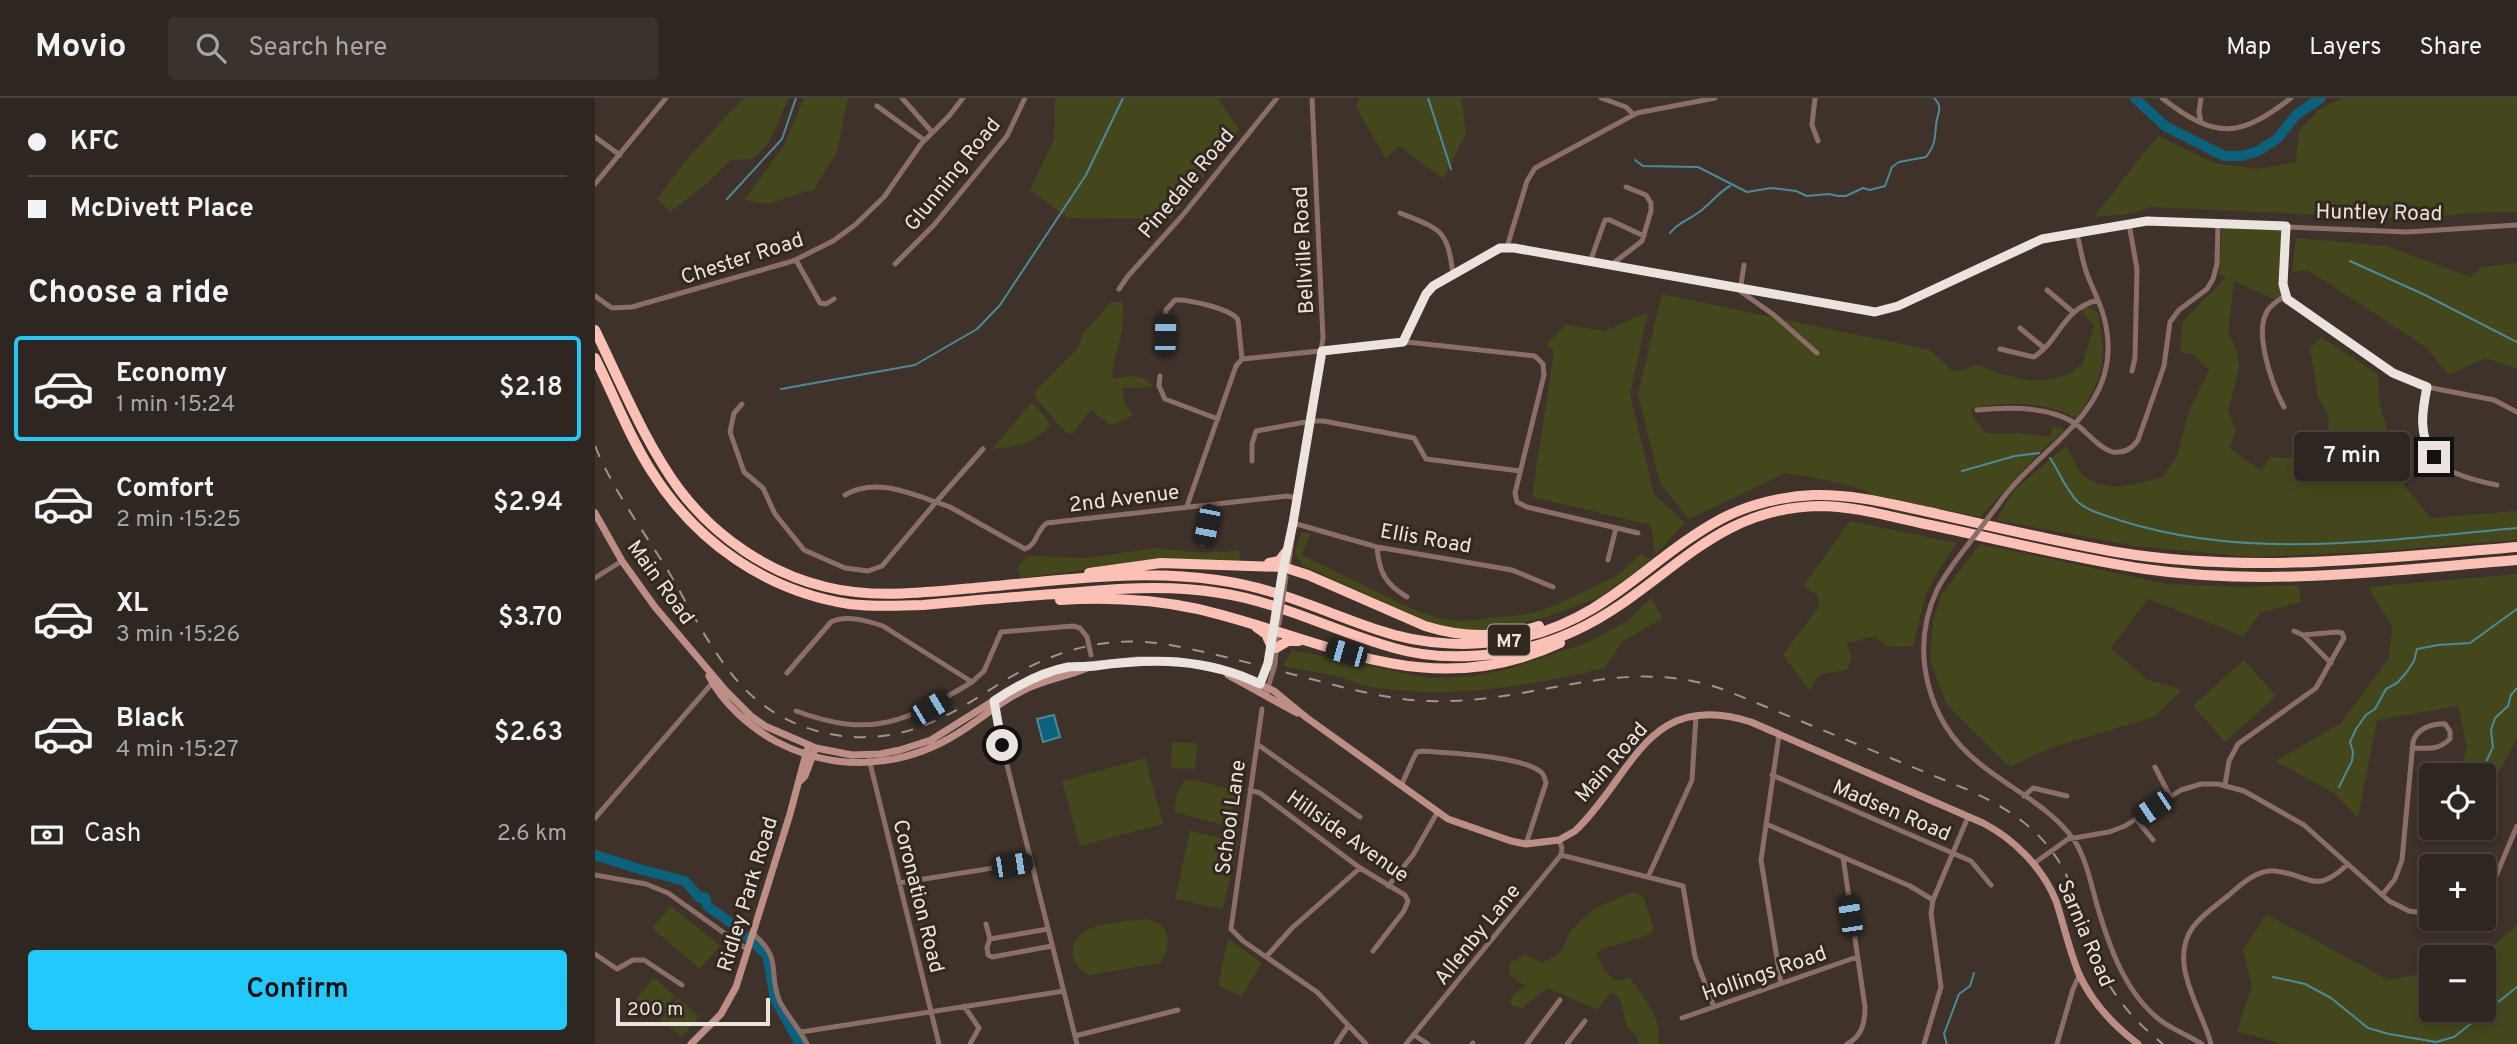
<!DOCTYPE html>
<html lang="en">
<head>
<meta charset="utf-8">
<style>
	:root { --surface:#2e2620; --page:#3a322d; --text:#f1f3f6; --muted:#a7a5a5; --line:#49433e; --accent:#22c9fd }
	body { margin:0; font-family:Overpass,sans-serif; background:var(--page); color:var(--text); height:100vh; display:flex; flex-direction:column; font-size:26px; white-space:nowrap }
	* { box-sizing:border-box; margin:0 }
	p { font-size:23px; color:var(--muted) }
	.icon { flex:none; width:38px; height:38px; fill:none; stroke:currentColor; stroke-width:2; stroke-linecap:round; stroke-linejoin:round }
	.map { position:relative; flex:1; overflow:hidden }
	.panel { display:flex; flex-direction:column; background:var(--surface); width:595px }
	.panel>* { flex:none }
	.hud { display:grid; align-content:center; height:154px; padding:0 28px; background:var(--surface) }
	.fabs { position:absolute; left:1824px; top:665px; display:grid; gap:14px }
	.fabs a { display:grid; place-items:center; width:77px; height:77px; border-radius:7px; background:var(--surface); box-shadow:0 4px 10px #0003,0 0 0 2px var(--line); font-size:35px }
	.scale { position:absolute; left:21px; bottom:18px; width:154px; box-sizing:border-box; padding-left:7px; border:4px solid #ebe3de; border-top:0; font-size:19px; line-height:24px; white-space:nowrap; color:#ebe3de; -webkit-text-stroke:5px #332820; paint-order:stroke }
	.end { position:absolute; width:32px; height:32px; margin:-16px; border:9px solid #ebe3de; background:#111; box-shadow:0 0 0 4px #111 }
	.from { border-radius:50% }
	.bubble { position:absolute; height:49px; border-radius:7px; background:var(--surface); box-shadow:0 4px 10px #0003,0 0 0 2px var(--line); font-size:23px; font-weight:600; line-height:49px; text-align:center }
	.car { position:absolute; width:21px; height:42px; margin:-21px -10px; border-radius:9px; box-shadow:0 0 5px 2px #0007; background:linear-gradient(#222 24%,#8ab4d8 0 40%,#222 0 76%,#8ab4d8 0 86%,#222 0) }
	.hud b { display:flex; align-items:center; gap:24px; height:66px; font-size:26px }
	.hud b+b { border-top:2px solid var(--line) }
	.hud i { width:18px; height:18px; background:var(--text) }
	ul { padding:0; list-style:none }
	li { display:flex; align-items:center; gap:21px; height:105px; margin:0 14px 10px; padding:0 14px; border:4px solid transparent; border-radius:7px }
	li div { flex:1 }
	li b { display:block; font-size:26px }
	li em { font-style:normal; font-weight:600 }
	li.selected { border-color:var(--accent) }
	li>.icon { width:63px; height:63px; stroke-width:1.5 }
	h2 { padding:0 28px; font-size:32px; line-height:84px }
	.pay { display:flex; align-items:center; gap:18px; height:77px; padding:0 28px; font-size:26px }
	.pay p { margin-inline-start:auto }
	.button { display:flex; gap:14px; margin-top:auto; padding:14px 28px }
	.button a { flex:1; height:80px; border-radius:7px; background:var(--accent); color:#111; font-size:28px; font-weight:600; line-height:80px; text-align:center }
	header { display:flex; align-items:center; gap:42px; box-sizing:border-box; height:98px; padding:0 35px; background:var(--surface); border-bottom:2px solid var(--line) }
	header strong { font-size:33px }
	nav { display:flex; gap:38px; margin-inline-start:auto; font-size:24px }
	.search { width:490px; height:63px; background:var(--page); display:flex; align-items:center; gap:18px; box-sizing:border-box; padding:0 24px; border-radius:7px; color:var(--muted); font-size:26px }
	main { display:flex; flex:1; min-height:0 }
	.map>svg:first-child { display:block }
</style>
</head>
<body>
<header>
<strong>Movio</strong>
<div class="search"><svg class="icon" aria-label="search" viewBox="0 0 24 24"><circle cx="10" cy="10" r="6"/><path d="M15 15l6 6"/></svg>Search here</div>
<nav><a>Map</a><a>Layers</a><a>Share</a></nav>
</header>
<main>
<section class="panel">
<div class="hud">
<b><i class="from"></i>KFC</b>
<b><i></i>McDivett Place</b>
</div>
<h2>Choose a ride</h2>
<ul>
<li class="selected"><svg class="icon" aria-label="car" viewBox="0 0 24 24"><path d="M5 17H2v-5l4-1 3-4h7l3 4 3 1v5h-3M9 17h6M6 11h13"/><circle cx="7" cy="17" r="2"/><circle cx="17" cy="17" r="2"/></svg><div><b>Economy</b><p>1 min · 15:24</p></div><em>$2.18</em></li>
<li><svg class="icon" aria-label="car" viewBox="0 0 24 24"><path d="M5 17H2v-5l4-1 3-4h7l3 4 3 1v5h-3M9 17h6M6 11h13"/><circle cx="7" cy="17" r="2"/><circle cx="17" cy="17" r="2"/></svg><div><b>Comfort</b><p>2 min · 15:25</p></div><em>$2.94</em></li>
<li><svg class="icon" aria-label="car" viewBox="0 0 24 24"><path d="M5 17H2v-5l4-1 3-4h7l3 4 3 1v5h-3M9 17h6M6 11h13"/><circle cx="7" cy="17" r="2"/><circle cx="17" cy="17" r="2"/></svg><div><b>XL</b><p>3 min · 15:26</p></div><em>$3.70</em></li>
<li><svg class="icon" aria-label="car" viewBox="0 0 24 24"><path d="M5 17H2v-5l4-1 3-4h7l3 4 3 1v5h-3M9 17h6M6 11h13"/><circle cx="7" cy="17" r="2"/><circle cx="17" cy="17" r="2"/></svg><div><b>Black</b><p>4 min · 15:27</p></div><em>$2.63</em></li>
</ul>
<div class="pay"><svg class="icon" aria-label="cash" viewBox="0 0 24 24"><path d="M3 7h18v10H3z"/><circle cx="12" cy="12" r="2"/></svg>Cash<p>2.6 km</p></div>
<div class="button"><a>Confirm</a></div>
</section>
<div class="map">
<svg width="1922" height="946" viewBox="0 0 1922 946">
	<rect width="100%" height="100%" fill="#3e322a"/>
	<path fill="#44471b" d="M148,0h46l-21,46 -15,15 -22,1 -25,24 -36,28 -13,-13 27,-36z
		M209,0h44l-11,54 -23,37 -46,15 -24,-4 39,-53z
		M460,0h163l21,32 -68,89 -103,-1 -38,-28 24,-50z
		M764,0h102l5,35 -23,46 -44,-33 -13,13 -30,-52z
		M1747,0h175v114l-46,1 -60,6 -260,-12 -21,7 -36,3 49,-63 16,-18 55,27 44,6 38,-7 3,-31 21,-22z
		M1627,129l60,3 -4,53 4,12 -8,4 -40,-18 -6,52 9,18 2,17 -11,43 8,20 -7,17 33,23 7,-14 43,2 17,-24 -1,-21 -10,-17 -8,-49 11,-11 57,37 1,27 25,84 27,33 86,-7v29l-149,12 -116,5 -117,-11 -139,-26 19,-31 51,-43c5,9 10,22 17,29 21,20 55,9 80,2l14,-22 13,-46 19,-39 -16,-16 -13,-2 3,-31 43,-44 -7,-3z
		M1701,140l90,8 85,31 10,-10 36,-4v106l-32,-11 -37,17 -21,-27 -119,-78 -16,2z
		M1067,196l268,56 22,21 14,-1 8,-5 8,1 15,7 34,8 21,-2 17,-5 13,-9 12,-39 -12,-14 2,-4 4,-1 10,6c9,45 6,68 -22,105 -32,-17 -72,-17 -106,-9l6,13 10,11h33l31,4 3,-11 10,2v4l-21,18 -62,67 -112,-23 -1,-3 -41,-11 -41,-7 -96,46 -29,-36 -22,-89z
		M517,204h11c0,11 0,22 -2,33 -2,15 -10,28 -8,44 15,-3 31,-6 41,8l-32,1 3,16 8,11 -22,10 -20,-15 -18,23 -4,1c-13,-10 -20,-24 -33,-34l-1,-8 43,-44 6,-16z
		M1053,214l-18,82 24,100 31,29 -30,32 -4,-30 -119,-28 22,-146 -8,-6 20,-20 39,6z
		M437,304l14,16 4,8c-19,19 -32,20 -58,23z
		M1255,423l107,22 -22,33 -10,21 -12,49 -25,1 -14,-11 -28,8 6,15 -5,11 -26,4 -12,16 -26,-35 36,-49 -2,-11 -14,-9z
		M706,435h10l-9,22 108,53 28,10 25,3 65,-7 26,-8 64,-31 23,-22 10,7 -52,38 -53,19 -61,14 -30,-2 -32,-9 -121,-55 -7,-13z
		M1385,446l187,40 78,3 54,-2 2,17 -41,11 -17,23 -95,-37 -37,49 35,31 36,11 -28,27 -104,31 -40,19 -63,-62 -17,-45 3,-39 8,-26z
		M561,450c28,4 55,6 83,2l1,11h-84l-136,17 -2,-9 2,-6 9,-7 57,2z
		M1922,476v164l-34,64v-27h-24l8,-28 -9,-41 -81,14 -19,98 -24,-25 -59,-32 65,-37 49,-66 3,-31 -24,-40z
		M1056,500l12,20 -41,24 -17,26c-75,18 -156,32 -233,19 -13,-2 -24,-8 -36,-11 -18,-4 -35,-6 -53,-10l9,-16 137,28 44,-2 32,-6 84,-28 38,-21z
		M1649,562l32,36 -51,46 -32,-36z
		M577,644l25,1 -2,26 -24,-1z
		M550,660l18,66 -83,22 -18,-65z
		M595,681l47,12 -9,35 -54,-14c2,-11 3,-31 16,-33z
		M595,733l48,11 -15,67 -48,-10z
		M1037,794l11,4 11,32 -4,6 -47,15 -7,5 8,16 12,11 14,-3c12,17 32,40 28,62l4,4h-23l-4,-10 -8,-7 -8,-30 -9,-4 -12,17 -50,-22 -26,20 -12,-3 2,-9 14,-10 -16,-11v-12l15,-9 17,9 19,-11 10,-22 23,-21z
		M76,808l49,40 -20,23 -48,-41z
		M1671,816l123,66 42,-8v38h52l-1,-53 35,-32v119h-235l-45,-13 15,-45 -9,-35z
		M553,821c24,7 24,25 12,44l-71,12c-9,-4 -15,-12 -16,-22 -3,-32 52,-31 75,-34z
		M633,841l34,24 -21,34 -23,-12z
		M59,880l21,18 -18,21 -21,-18z
		M82,900l22,18 -17,21 -22,-17z"/>
	<path fill="#0a627d" stroke="#4e899a" stroke-width="2" d="M459,617l6,22 -17,5 -6,-23z"/>
	<g fill="none" stroke-linecap="round" stroke-linejoin="round">
		<path stroke="#4e899a" stroke-width="2" d="M833,0l23,71
			M1040,62l8,6 55,1 49,25 24,-4 25,3 11,5 22,-2 9,2h8l17,-8 7,2 15,-4 7,-19 7,-5 27,-5c9,-12 9,-18 10,-32 1,-12 8,-17 -2,-27
			M132,101l55,-60 14,-41
			M1075,135c9,-12 22,-14 33,-24 10,-8 16,-17 27,-23
			M1755,163l75,34 92,47
			M186,291l134,-24 62,-36 23,-24 86,-130 37,-77
			M1455,360c9,13 16,32 28,44 11,10 30,14 44,19 127,40 265,19 395,7
			M1367,373l53,-15 24,-3
			M1885,677l13,-28 -2,-17 4,-12 13,-12 3,-11 6,-7
			M1744,689l13,-26 1,-9 -3,-10 6,-13 10,-14 9,-6 11,-20 11,-6 9,-10 8,-12 3,-12 21,-4 32,-2 47,-34
			M1866,740l3,-10
			M1678,879l32,7 26,14 37,30 21,6 47,8 18,-5 63,-50
			M203,946l2,-1
			M1352,946l-3,-10 15,-40 11,-8 4,-13"/>
		<path stroke="#0a627d" stroke-width="10" d="M1540,0l30,28 59,30h17l17,-5 19,-12 20,-25 24,-16
			M0,757l44,14 46,12 15,17 5,-1 2,9 30,21 3,7 6,3
			M160,846l12,11 8,44 25,45"/>
		<path stroke="#8c6e69" stroke-width="5" d="M307,0l30,34
			M1006,0l25,9 7,7
			M1220,0l-3,27 6,16
			M1567,0c54,42 77,40 129,0
			M282,8l47,34
			M1606,24l-2,-10 2,-14
			M0,39l25,18
			M0,86l71,-86
			M805,115c42,17 47,16 53,61
			M1534,126l8,45 -2,89 -3,13
			M1691,128c-1,21 -9,61 4,77l115,76 22,8 67,13 23,12
			M912,149l20,-66 8,-13 102,-55 78,-15
			M201,162l24,43 6,1 8,-5
			M995,164l15,-42h5l34,16
			M300,166l39,-39 73,-89 18,-38
			M1016,167l31,-24 9,-30v-8l-5,-8 -20,-8
			M1149,167l-4,26 34,24 43,38
			M524,191l9,-13 54,-60 95,-118
			M1452,192l26,22
			M0,198l17,12 20,-1 161,-46 40,-20 22,-16 29,-28 37,-53 28,-28 14,-18
			M1425,230l24,20
			M570,237l1,-25 9,-10c13,-1 57,9 63,20l4,39
			M808,244l23,-48 7,-8 65,-37 9,-2 368,64 23,-5 132,-63 117,-22 260,11 110,-7
			M1405,251l34,8c27,-18 28,-48 64,-57
			M647,261l165,-17 128,14 8,8 1,11 -29,118 2,9 10,5 111,26
			M565,278l-1,10 6,13 53,20
			M1832,289c-12,66 4,85 70,98
			M147,306l-8,9 -4,19 14,40 19,16 12,26 29,36 41,18 23,3 14,-5 54,-64 14,5 75,42c13,-5 11,-19 22,-26l240,-27 11,2
			M1689,309c-12,-22 -31,-76 -16,-97 4,-6 11,-10 17,-14
			M1382,312c29,-3 70,-4 96,12 14,9 23,24 39,30 12,1 19,-2 26,-12l26,-74 6,-44 9,-12 28,-21 6,-10 4,-15 1,-41
			M657,363v-17l4,-13 55,-10h12l91,17 12,21 94,12
			M250,397c29,-17 62,-3 91,7l47,-53
			M1403,407c41,-60 125,-93 108,-179 -3,-20 -14,-37 -20,-55 -4,-12 -6,-25 -9,-37
			M592,408l49,-140 6,-7
			M698,425l84,24 135,23 41,17
			M608,446l8,-39
			M1372,448c-11,14 -22,28 -30,44 -28,60 -10,132 42,173 30,25 72,44 95,77 12,18 17,44 23,65 12,41 28,88 63,115 13,10 28,15 42,24
			M782,449c2,25 8,37 30,50
			M691,455l12,-55 25,-160 -11,-240
			M1013,462l8,-32
			M693,471l5,-36
			M0,480l27,-17
			M1699,533l9,4 28,28
			M673,565l3,-18
			M680,566l3,-34
			M192,575l44,-51c15,-8 37,-1 52,4l89,56 12,-11 17,-39 72,-6 7,2 7,9
			M664,589l8,-17
			M672,593l6,-20
			M399,609l13,58 70,279
			M667,611l-31,220 12,12 74,51 49,52
			M201,613c76,28 110,11 176,-29
			M1184,637l-18,125 20,123
			M662,646l103,73
			M273,657l71,289
			M1560,669l15,29
			M1177,677l199,86 20,24
			M1630,687l4,-24 9,-17 78,-56 28,-50 -2,-5 -5,-1 -34,3
			M806,688l13,-29 3,-5 5,-1c26,2 103,5 120,22 2,2 3,6 4,10l-20,61
			M655,692l10,3 100,75 45,27 3,6 -4,10 -31,40
			M1429,698l9,-8 34,8
			M0,720l119,-137
			M1541,721l17,21
			M1171,726l144,62 23,14
			M966,757l122,31 12,71 19,50
			M1248,759l22,150c0,16 -3,29 -18,37
			M1438,766l35,-25 41,-7 16,-6 56,-36 20,-6h17l26,7 60,34 85,76 20,10 22,3
			M0,777l51,9 22,9 80,57
			M1053,779l44,-97 4,-64
			M304,785l132,-21
			M793,788l25,-31 24,-42
			M1888,795l13,-17 21,-50
			M1787,797l13,-16 7,-19 11,-118c3,-13 19,-19 32,-18l5,7v8c-13,12 -22,9 -38,9
			M391,826l4,15 58,-10
			M158,836c31,25 14,39 27,68 8,15 20,27 27,42
			M395,841l-3,8 1,8 4,2 60,-11
			M0,856l22,15 16,-9h11l38,25
			M671,859l26,-29 68,-60
			M369,908l15,22 -9,16
			M1087,920l175,-61
			M206,934l263,-41
			M819,937l14,9
			M480,938l103,-26
			M741,946l12,-18
			M811,946l155,-189 1,-7 -3,-8
			M877,946l1,-1
			M932,946l33,-44
			M972,946l18,-23
			M1329,946l17,-57 -10,-74 2,-13 35,-83
			M1462,946l16,-55 7,-15
			M1616,946c-9,-35 -44,-81 -18,-117 10,-13 24,-22 36,-32 12,-11 29,-26 46,-24 37,4 39,25 73,-7"/>
		<path stroke="#bd8e85" stroke-width="7" d="M0,415l27,48 33,46 71,84 25,25 14,10 51,22 36,7 28,-1 20,-4 31,-10 75,-47 48,-22 14,-4 70,-7 40,1 56,12 40,18 33,27 141,101 63,22 15,3 33,-4 16,-9c59,-56 71,-142 176,-109l232,101c31,16 60,45 73,78 8,24 13,49 23,73 13,29 34,51 59,70
			M633,577l69,38
			M114,578c13,27 42,52 68,66 60,31 127,26 183,-10 21,-13 40,-30 62,-41 21,-11 44,-14 65,-23
			M205,683l5,-5 9,-24
			M96,946l30,-30 15,-27 54,-173 17,-64"/>
		<path stroke="#fbc1b6" stroke-width="10" d="M0,232c26,53 49,111 84,159 36,48 89,84 147,98 45,11 91,6 137,2 84,-7 170,-21 254,-9 57,7 107,32 161,50 46,16 99,18 146,7 85,-20 127,-81 199,-119 27,-14 61,-22 91,-23 40,-1 77,9 115,17 62,14 124,29 187,40 134,22 267,6 401,-5
			M0,260c19,37 34,79 57,114 44,70 114,119 197,132 24,3 49,2 74,1 44,-4 88,-8 132,-11 56,-5 110,-10 165,-1 61,9 115,39 174,55 34,10 72,10 107,5 43,-6 86,-25 122,-50 66,-46 108,-95 196,-97 36,0 72,11 106,18 73,15 146,34 220,45 123,18 249,1 372,-9
			M674,465l10,-2 7,-9
			M494,475l72,-10 122,4 25,8 117,51c38,12 76,12 114,0
			M465,502c46,-3 92,-1 138,9 129,30 228,96 362,34
			M661,529l10,7 5,11
			M681,550l12,-7h11"/>
		<path stroke="#9f958f" stroke-width="2" stroke-dasharray="12 12" stroke-linecap="butt" d="M0,348c18,44 47,83 72,123 23,39 44,83 74,116 48,52 125,66 189,38 24,-10 47,-25 69,-39 54,-34 108,-50 171,-39 49,9 97,23 145,35 38,10 76,20 115,21 106,4 194,-50 300,-9l236,97c38,17 73,38 95,76 17,30 24,64 36,95 14,35 37,61 66,84"/>
		<path stroke="#8c6e69" stroke-width="5" d="M1372,448l31,-41
			M679,525l8,-47
			M684,526l7,-47
			M492,539l4,18
			M672,572l1,-7
			M678,573l2,-7"/>
	</g>
	<g fill="none" stroke-linecap="round" stroke-linejoin="round">
		<path stroke="#ebe3de" stroke-width="9" d="M407,647l-8,-44c22,-15 48,-29 74,-34 9,-1 18,0 27,-1 58,-8 112,-8 165,18l8,-21 14,-88 11,-52 29,-172 81,-9 23,-48 7,-8 67,-38h14l361,64 23,-6 144,-67 105,-18 139,5 -3,58 4,15 106,74 34,14c-5,25 -9,48 7,70"/>
	</g>
	<g text-anchor="middle" stroke-width="6" stroke-linejoin="round" paint-order="stroke">
		<rect fill="#332820" stroke="#b4aba5" stroke-width="2" x="893" y="526.5" width="42" height="31" rx="5"/>
		<g font-size="19" font-weight="bold" fill="#ebe3de">
			<text x="914" y="549">M7</text>
		</g>
		<g font-size="21" fill="#ebe3de" stroke="#332820">
			<text transform="translate(357 76) rotate(-51)" y="7">Glunning Road</text>
			<text transform="translate(591 85) rotate(-50)" y="7">Pinedale Road</text>
			<text transform="translate(1784 114) rotate(1)" y="7">Huntley Road</text>
			<text transform="translate(708 152) rotate(-93)" y="7">Bellville Road</text>
			<text transform="translate(147 160) rotate(-18)" y="7">Chester Road</text>
			<text transform="translate(529 400) rotate(-7)" y="7">2nd Avenue</text>
			<text transform="translate(831 440) rotate(10)" y="7">Ellis Road</text>
			<text transform="translate(66 484) rotate(54)" y="7">Main Road</text>
			<text transform="translate(1016 664) rotate(-49)" y="7">Main Road</text>
			<text transform="translate(1297 712) rotate(23)" y="7">Madsen Road</text>
			<text transform="translate(635 719) rotate(-82)" y="7">School Lane</text>
			<text transform="translate(753 738) rotate(35)" y="7">Hillside Avenue</text>
			<text transform="translate(152 796) rotate(-73)" y="7">Ridley Park Road</text>
			<text transform="translate(324 798) rotate(76)" y="7">Coronation Road</text>
			<text transform="translate(1491 835) rotate(67)" y="7">Sarnia Road</text>
			<text transform="translate(882 836) rotate(-51)" y="7">Allenby Lane</text>
			<text transform="translate(1169 875) rotate(-19)" y="7">Hollings Road</text>
		</g>
	</g>
</svg>
<div class="fabs">
<a><svg class="icon" aria-label="locate" viewBox="0 0 24 24"><circle cx="12" cy="12" r="6"/><path d="M12 2v4M12 18v4M2 12h4M18 12h4"/></svg></a>
<a>+</a>
<a>−</a>
</div>
<div class="scale">200 m</div>
<i class="end from" style="left:407px;top:647px"></i>
<i class="end" style="left:1839px;top:359px"></i>
<div class="bubble" style="left:1699px;top:334px;width:116px">7 min</div>
<i class="car" style="left:570px;top:237px;rotate:1deg"></i>
<i class="car" style="left:612px;top:427px;rotate:191deg"></i>
<i class="car" style="left:751px;top:555px;rotate:286deg"></i>
<i class="car" style="left:335px;top:610px;rotate:59deg"></i>
<i class="car" style="left:1558px;top:710px;rotate:236deg"></i>
<i class="car" style="left:417px;top:767px;rotate:81deg"></i>
<i class="car" style="left:1255px;top:818px;rotate:351deg"></i>
</div>
</main>
</body>
</html>
